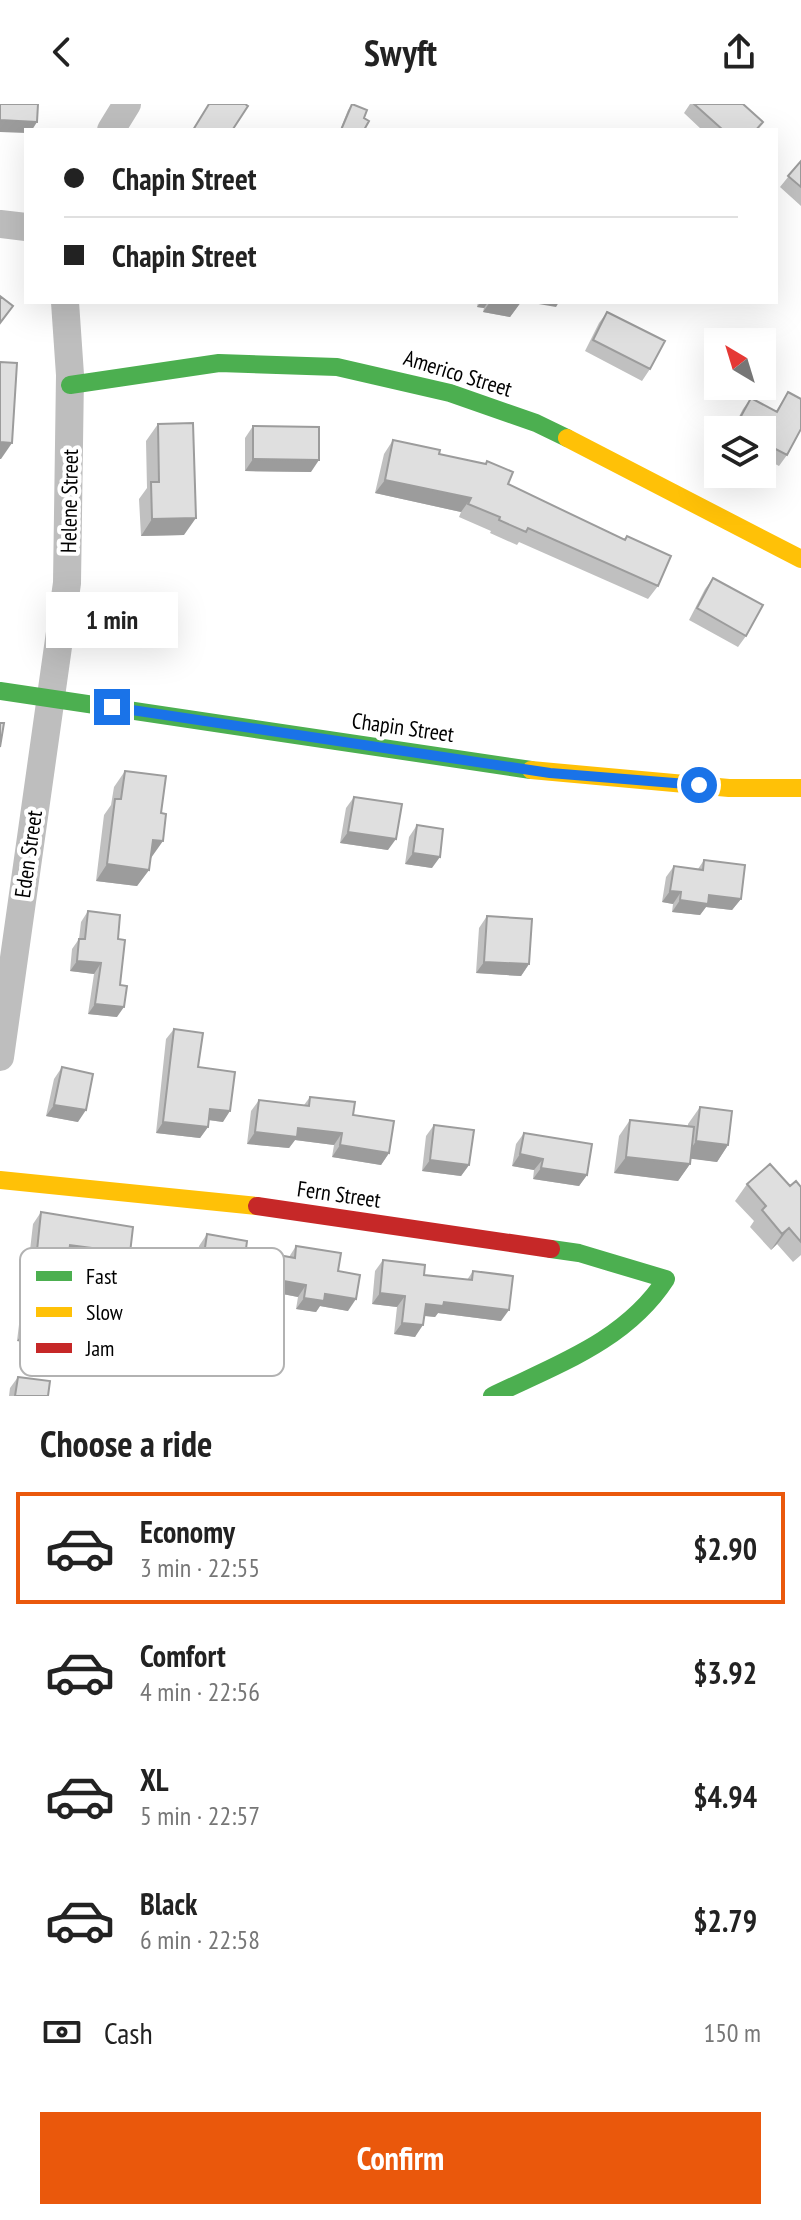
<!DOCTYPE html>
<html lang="en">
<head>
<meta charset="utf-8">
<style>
	:root { --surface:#fff; --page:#f6f6f6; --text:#222; --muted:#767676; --line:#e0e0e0; --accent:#ea580c }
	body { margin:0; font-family:"PT Sans Narrow",sans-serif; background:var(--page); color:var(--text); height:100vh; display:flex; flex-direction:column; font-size:30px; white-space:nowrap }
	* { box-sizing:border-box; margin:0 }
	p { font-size:26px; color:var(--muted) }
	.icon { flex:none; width:44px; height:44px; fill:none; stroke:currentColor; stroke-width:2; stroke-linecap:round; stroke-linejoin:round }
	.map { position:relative; height:1292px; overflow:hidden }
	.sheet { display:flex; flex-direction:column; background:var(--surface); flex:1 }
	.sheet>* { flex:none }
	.guide { position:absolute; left:24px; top:24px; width:754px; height:176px; border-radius:0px; box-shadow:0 8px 32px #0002; display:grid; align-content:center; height:176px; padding:0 40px; background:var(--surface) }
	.needle { width:52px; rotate:322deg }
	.tools { position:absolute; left:704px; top:224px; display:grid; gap:16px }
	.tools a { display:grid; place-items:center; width:72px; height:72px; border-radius:0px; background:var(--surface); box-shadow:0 8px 32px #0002; font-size:40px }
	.end { position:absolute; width:36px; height:36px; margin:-18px; border:10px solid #1a73e8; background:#fff; box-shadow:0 0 0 4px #fff }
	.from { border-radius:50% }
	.bubble { position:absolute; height:56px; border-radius:0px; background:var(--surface); box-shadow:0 8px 32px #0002; font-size:26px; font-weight:800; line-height:56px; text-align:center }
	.guide b { display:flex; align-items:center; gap:28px; height:76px; font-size:30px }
	.guide b+b { border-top:2px solid var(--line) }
	.guide i { width:20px; height:20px; background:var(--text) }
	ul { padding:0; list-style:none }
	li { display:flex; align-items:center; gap:24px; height:112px; margin:0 16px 12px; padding:0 24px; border:4px solid transparent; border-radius:0px }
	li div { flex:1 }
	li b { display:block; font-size:30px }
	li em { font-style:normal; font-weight:800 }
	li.current { border-color:var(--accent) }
	li>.icon { width:72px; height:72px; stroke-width:1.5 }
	h2 { padding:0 40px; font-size:36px; line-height:96px }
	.pay { display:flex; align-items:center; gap:20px; height:88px; padding:0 40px; font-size:30px }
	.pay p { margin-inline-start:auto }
	.primary-button { display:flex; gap:16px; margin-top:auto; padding:16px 40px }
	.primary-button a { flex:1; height:92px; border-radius:0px; background:var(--accent); color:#fff; font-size:32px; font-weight:800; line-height:92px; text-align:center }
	header { display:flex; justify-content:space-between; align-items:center; height:104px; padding:0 40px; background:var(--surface); font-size:36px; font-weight:800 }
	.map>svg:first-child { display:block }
</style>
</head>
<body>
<header><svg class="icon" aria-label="back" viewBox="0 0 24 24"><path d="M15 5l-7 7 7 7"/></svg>Swyft<svg class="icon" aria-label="share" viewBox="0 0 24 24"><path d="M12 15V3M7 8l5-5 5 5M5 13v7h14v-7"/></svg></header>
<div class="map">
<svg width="801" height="1292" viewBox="0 0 801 1292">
	<rect width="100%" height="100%" fill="#fff"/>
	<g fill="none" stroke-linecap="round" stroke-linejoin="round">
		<path stroke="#bebebe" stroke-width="28" d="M111,26l16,-26
			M0,120l26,3
			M0,953l67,-474 3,-208 -5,-73"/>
		<path stroke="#4caf50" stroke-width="18" d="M70,281l149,-22 118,4 113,26 86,30 31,15
			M0,587l531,79
			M492,1292c64,-31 134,-55 174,-117l-87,-26 -28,-4"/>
		<path stroke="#ffc107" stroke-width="18" d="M567,334l234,121
			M531,666l198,18h72
			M0,1076l257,26"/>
		<path stroke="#c62828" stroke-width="18" d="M257,1102l294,43"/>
	</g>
	<path fill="#c0c0c0" d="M352,0l12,26h-24l8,-20z
		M690,0h53l15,26h-56l-18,-17z
		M801,57v45l-21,-19z
		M478,198h43l-11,15 -27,-5 1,-4 -7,-1z
		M607,208l43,57 -8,12 -57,-30 14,-28z
		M788,288l-1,63 -8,11 -17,-9v-27h-30l11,-21 8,-11 25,13z
		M158,320l26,111 -43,1 -2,-37 8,-11 -1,-47z
		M253,322l58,46 -66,-1v-33z
		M393,336l46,14 46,10 2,-3 21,23 116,56 3,-4 31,50 -10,13 -129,-57 -2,3 -27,-12 1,-2 -32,-14 2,-5 -86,-19 9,-39z
		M713,474l33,58 -8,11 -49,-27 16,-31z
		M125,667l26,87 -2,12 -12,16 -41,-5 8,-66 7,-10 3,-18z
		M354,693l34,53 -48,-7 6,-35z
		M417,721l15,43 -27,-4 4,-27z
		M704,756l37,39 -9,11 -26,-3 -6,8 -28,-3 1,-8 -11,-2 4,-25 8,-11 24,3z
		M88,807l30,28 -1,78 -29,-3 6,-40 -24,-3 2,-22 7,-10 2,-17z
		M487,812l42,48 -8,12 -45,-3 3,-45z
		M174,925l24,38 25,55 -15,-2v7l-8,11 -44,-5 10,-94z
		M62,963l16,55 -32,-6 8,-37z
		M310,993l43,18 36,38 -8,12 -49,-8 2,-12 -39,-5 -6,8 -42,-4 4,-33 8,-11 45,5z
		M700,1003l28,38 -11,17 -27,-4v6l-12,17 -64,-8 5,-37 11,-16 58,7v-3z
		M434,1021l35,40 -8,11 -39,-5 4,-35z
		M524,1029l63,42 -8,11 -46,-7 1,-9 -22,-4 4,-22z
		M747,1080l54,3v68l-8,7 -16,-18 -6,6 -21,-23 4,-6 -19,-20z
		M41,1108l81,53 -54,-8 -11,74 33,45 -62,-8 3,-25 -14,-2 5,-41 3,-6 8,-70z
		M207,1130l39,15 43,8 7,-11 42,25 10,40 -28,-5 -4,6 -20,-3 2,-12 -36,-7 -4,5 -29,-4 1,-6 -36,-6 5,-33z
		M383,1156l41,15 43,5 6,-9 28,50 -63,-8 -3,4 -11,-1 -9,21 -21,-3 3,-27 -25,-3 3,-33z
		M18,1273l30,19h-39l1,-8z"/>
	<path fill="#9c9c9c" d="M0,16l37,2 -5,8h-6v3l-26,-1z
		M141,198h31l-33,2z
		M481,198h7l-4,6 -7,-1z
		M490,198h31l-11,15 -27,-5z
		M527,198h32l-3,5z
		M0,338l12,1 -11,16h-1z
		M253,355l66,1 -8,12 -66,-1z
		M385,376l86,18 -10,14 -86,-19z
		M196,414l-12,17 -43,1 11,-17z
		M348,728l48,7 -8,11 -48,-7z
		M153,736l10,1 -12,17 -10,-1z
		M413,749l27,4 -8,11 -27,-4z
		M107,760l42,6 -12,16 -41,-5z
		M670,787l11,1 -8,12 -11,-2z
		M709,791l32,4 -9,11 -26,-3 -6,8 -28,-3 8,-12z
		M77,857l24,2 -7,11 -24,-3z
		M484,858l45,2 -8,12 -45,-3z
		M95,900l29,3 -7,10 -29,-3z
		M54,1001l32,5 -8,12 -32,-6z
		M210,1005l20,2 -7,11 -21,-3z
		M163,1018l45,5 -8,11 -44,-5z
		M298,1024l44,5 -8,12 -39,-5 -6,8 -42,-4 8,-12z
		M696,1037l32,4 -11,17 -32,-4z
		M340,1041l49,8 -8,12 -49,-8z
		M520,1050l23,5 -9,11 -22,-4z
		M626,1053l64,7 -12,17 -64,-8z
		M430,1056l39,5 -8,11 -39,-5z
		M541,1064l46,7 -8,11 -46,-7z
		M789,1124l-12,16 -6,6 11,-16z
		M70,1141l60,8 -8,12 -60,-9z
		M202,1164l36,6 -8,11 -36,-6z
		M267,1174l39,7 -8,12 -36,-7 -4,5 -29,-4 8,-11z
		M380,1189l25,3 -8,11 -25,-3z
		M325,1190l31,5 -8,12 -28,-5 -4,6 -20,-3 8,-11z
		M444,1198l65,8 -8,11 -63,-8 -3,4 -17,-2 8,-11z
		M402,1219l21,2 -8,12 -21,-3z
		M25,1226l14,2 -8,11 -14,-2z
		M36,1253l62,8 -8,11 -62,-8z"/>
	<path fill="#dfdfdf" stroke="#9c9c9c" stroke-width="2" d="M0,0h38l-1,18 -37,-2z
		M209,0h36l3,2 -15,23 2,1h-42z
		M352,0l15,6 -3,8 5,3 -5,9h-23z
		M694,0h49l20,18 -7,8h-33z
		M801,57v26l-13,-11z
		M0,192l13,10 -13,17z
		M607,208l58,29 -15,28 -57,-29z
		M0,258l17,1 -5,80 -12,-1z
		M788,288l13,7v30l-14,26 -25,-13v-12h-22l-5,-3 16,-29 26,14z
		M193,319l3,95 -44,1 -1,-37h8l-1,-58z
		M253,322l66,1v33l-66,-1z
		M393,336l47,10 -1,4 47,10 1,-3 26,11 -5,12 117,56 2,-4 44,20 -13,30 -130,-58 -2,4 -27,-12 1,-3 -32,-13 3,-6 -86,-18z
		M713,474l50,27 -17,31 -49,-28z
		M0,619h4l-4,24z
		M125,667l41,5 -5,37 5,1 -3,27 -10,-1 -4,30 -42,-6 8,-65h6z
		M354,693l48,7 -6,35 -48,-7z
		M417,721l26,4 -3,28 -27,-4z
		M704,756l41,5 -4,34 -32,-4 -1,9 -28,-4 1,-8 -11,-1 4,-25 29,4z
		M88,807l32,4 -2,24 7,1 -5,45 7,1 -3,21 -29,-3 6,-41 -24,-2 2,-22h6z
		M487,812l45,3 -3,45 -45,-2z
		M174,925l29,4 -5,34 37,5 -5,39 -20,-2 -2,18 -45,-5z
		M62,963l31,7 -7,36 -32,-5z
		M310,993l45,5 -2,13 41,6 -5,32 -49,-8 2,-12 -44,-5 -1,9 -42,-5 4,-32 50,6z
		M700,1003l32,4 -4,34 -32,-4z
		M630,1016l64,7 -4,37 -64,-7z
		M434,1021l40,5 -5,35 -39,-5z
		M524,1029l68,11 -5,31 -46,-7 2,-9 -23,-5z
		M770,1060l20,22 6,-5 5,6v55l-12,-14 -7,6 -20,-24 4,-4 -19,-22z
		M41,1108l92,15 -3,26 -60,-8 -13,86 44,6 -3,28 -62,-8 3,-25 -14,-2 5,-42 3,1z
		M207,1130l40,7 -1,8 49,9 1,-12 45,7 -3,18 22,4 -4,24 -31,-5 -1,7 -20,-3 2,-13 -39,-7 -1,6 -29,-4 1,-6 -36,-6z
		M383,1156l42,5 -1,10 48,5 1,-9 40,5 -4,34 -65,-8 -1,4 -17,-2 -3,21 -21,-2 3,-27 -25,-3z
		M18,1273l32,4 -2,15h-33z"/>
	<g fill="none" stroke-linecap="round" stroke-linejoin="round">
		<path stroke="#1a73e8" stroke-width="10" d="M112,603l438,66 149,12"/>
	</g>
	<g text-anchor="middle" stroke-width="8" stroke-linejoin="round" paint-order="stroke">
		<g font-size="22" fill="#000" stroke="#fff">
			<text transform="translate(458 269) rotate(17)" y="8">Americo Street</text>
			<text transform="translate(69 397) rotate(-89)" y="8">Helene Street</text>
			<text transform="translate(403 623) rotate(8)" y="8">Chapin Street</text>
			<text transform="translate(28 750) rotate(-82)" y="8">Eden Street</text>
			<text transform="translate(339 1090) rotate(8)" y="8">Fern Street</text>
		</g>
	</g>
	<rect x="20" y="1144" width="264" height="128" rx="12" fill="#fff" stroke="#b2b2b2" stroke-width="2"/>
	<rect x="36" y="1167" width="36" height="10" fill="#4caf50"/>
	<rect x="36" y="1203" width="36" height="10" fill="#ffc107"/>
	<rect x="36" y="1239" width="36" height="10" fill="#c62828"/>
	<g font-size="22" fill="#000">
		<text x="86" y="1180">Fast</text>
		<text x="86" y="1216">Slow</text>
		<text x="86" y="1252">Jam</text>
	</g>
</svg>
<div class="tools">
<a><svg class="needle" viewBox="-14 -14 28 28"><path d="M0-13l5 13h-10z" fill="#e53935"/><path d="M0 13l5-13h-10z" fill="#767676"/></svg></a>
<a><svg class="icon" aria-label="layers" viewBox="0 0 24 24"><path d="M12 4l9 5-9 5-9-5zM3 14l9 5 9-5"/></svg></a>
</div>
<i class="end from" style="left:699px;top:681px"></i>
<i class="end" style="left:112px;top:603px"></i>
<div class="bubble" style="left:46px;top:488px;width:132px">1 min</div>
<div class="guide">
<b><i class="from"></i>Chapin Street</b>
<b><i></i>Chapin Street</b>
</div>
</div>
<section class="sheet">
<h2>Choose a ride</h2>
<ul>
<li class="current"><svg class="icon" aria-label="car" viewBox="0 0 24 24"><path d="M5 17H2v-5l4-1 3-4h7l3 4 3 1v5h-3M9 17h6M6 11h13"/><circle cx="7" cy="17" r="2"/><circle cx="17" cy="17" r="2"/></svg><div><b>Economy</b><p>3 min · 22:55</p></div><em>$2.90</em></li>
<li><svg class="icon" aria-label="car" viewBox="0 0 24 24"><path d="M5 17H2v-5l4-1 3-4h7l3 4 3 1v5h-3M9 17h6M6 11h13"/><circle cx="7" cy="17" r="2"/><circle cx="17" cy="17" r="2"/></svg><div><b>Comfort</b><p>4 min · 22:56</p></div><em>$3.92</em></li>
<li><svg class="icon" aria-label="car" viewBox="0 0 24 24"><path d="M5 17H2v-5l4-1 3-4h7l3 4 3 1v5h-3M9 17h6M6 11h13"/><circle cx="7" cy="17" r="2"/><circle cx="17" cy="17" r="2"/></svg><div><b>XL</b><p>5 min · 22:57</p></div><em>$4.94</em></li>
<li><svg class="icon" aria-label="car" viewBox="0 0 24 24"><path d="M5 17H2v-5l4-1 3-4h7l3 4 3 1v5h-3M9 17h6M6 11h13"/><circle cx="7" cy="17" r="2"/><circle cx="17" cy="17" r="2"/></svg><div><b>Black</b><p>6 min · 22:58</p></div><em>$2.79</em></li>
</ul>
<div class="pay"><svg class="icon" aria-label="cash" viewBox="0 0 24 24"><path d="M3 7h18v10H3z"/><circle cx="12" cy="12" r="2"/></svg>Cash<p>150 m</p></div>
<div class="primary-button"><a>Confirm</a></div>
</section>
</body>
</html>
